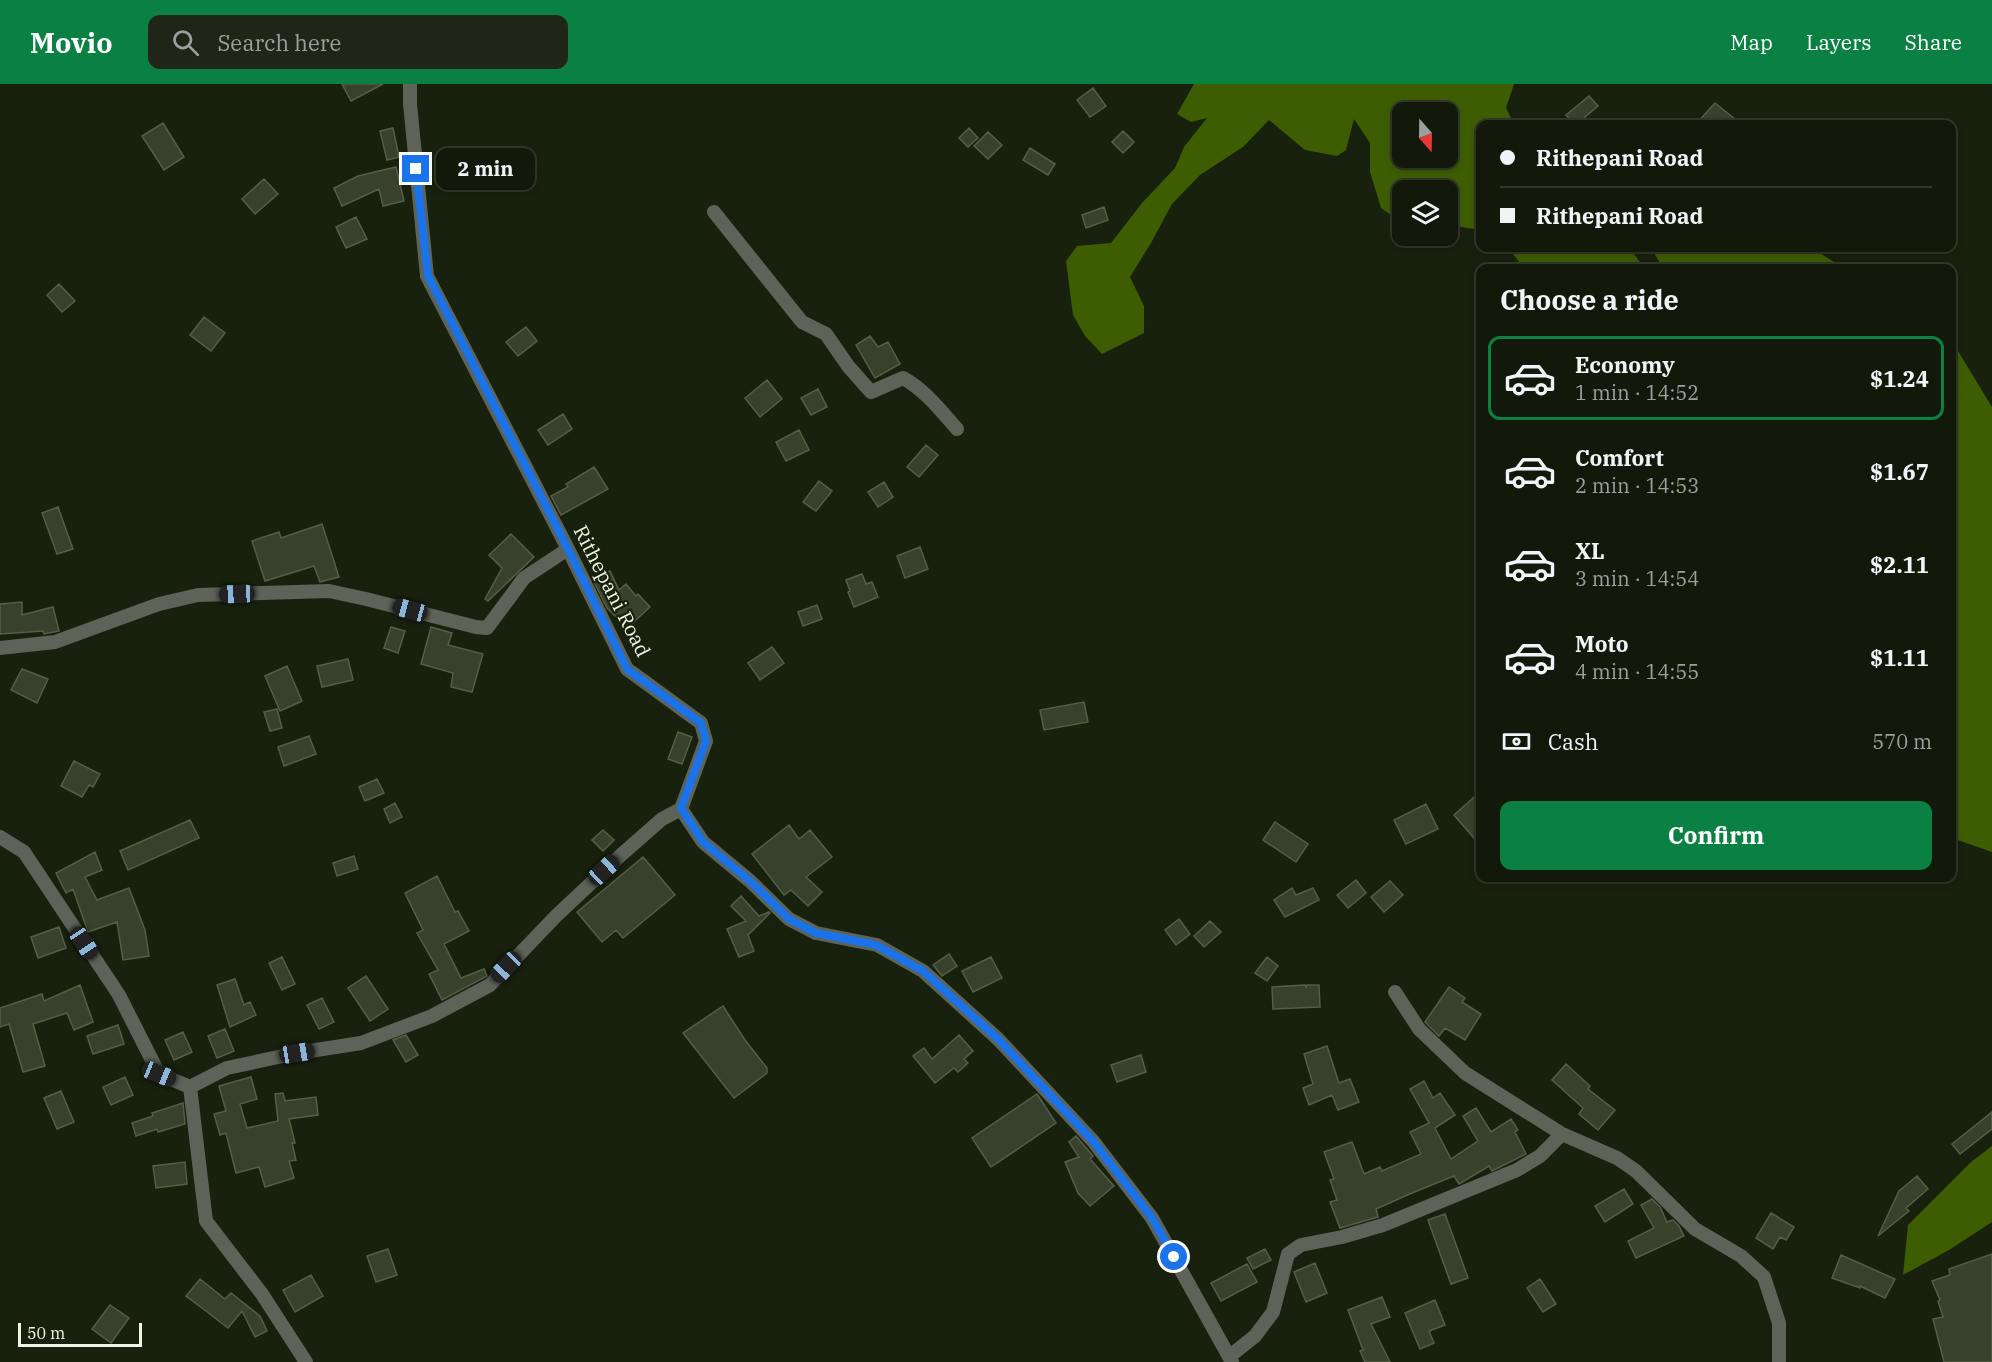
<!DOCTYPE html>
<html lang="en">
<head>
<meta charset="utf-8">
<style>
	:root { --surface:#12190a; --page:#1f2618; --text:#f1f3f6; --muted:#9ca09c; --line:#31382b; --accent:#0b8043 }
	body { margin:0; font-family:"IBM Plex Serif",serif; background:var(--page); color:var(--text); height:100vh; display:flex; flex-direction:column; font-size:22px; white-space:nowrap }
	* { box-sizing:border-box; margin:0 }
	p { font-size:20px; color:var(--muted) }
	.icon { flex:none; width:33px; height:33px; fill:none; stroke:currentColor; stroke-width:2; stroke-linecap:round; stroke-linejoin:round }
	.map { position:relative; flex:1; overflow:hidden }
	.side { position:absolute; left:1476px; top:180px; width:480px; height:618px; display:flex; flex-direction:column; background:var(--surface); border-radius:12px; box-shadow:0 3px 9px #0003,0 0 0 2px var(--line) }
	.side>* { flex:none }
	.banner { position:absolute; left:1476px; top:36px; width:480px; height:132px; border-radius:12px; box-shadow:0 3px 9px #0003,0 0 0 2px var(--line); display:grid; align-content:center; height:132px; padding:0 24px; background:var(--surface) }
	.needle { width:39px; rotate:160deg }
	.tools { position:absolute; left:1392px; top:18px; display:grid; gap:12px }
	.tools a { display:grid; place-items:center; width:66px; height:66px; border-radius:12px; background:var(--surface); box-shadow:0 3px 9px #0003,0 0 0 2px var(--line); font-size:30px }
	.scale { position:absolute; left:18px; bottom:15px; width:124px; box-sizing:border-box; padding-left:6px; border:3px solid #eff6e8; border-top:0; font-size:16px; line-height:21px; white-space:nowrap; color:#eff6e8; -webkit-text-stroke:4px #18210d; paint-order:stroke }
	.end { position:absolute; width:27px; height:27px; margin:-14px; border:8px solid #1a73e8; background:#fff; box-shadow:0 0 0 3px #fff }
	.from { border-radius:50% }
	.bubble { position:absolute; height:42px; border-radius:12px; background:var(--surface); box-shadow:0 3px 9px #0003,0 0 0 2px var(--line); font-size:20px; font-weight:700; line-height:42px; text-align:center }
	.car { position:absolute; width:18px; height:36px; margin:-18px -9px; border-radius:8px; box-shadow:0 0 4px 2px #0007; background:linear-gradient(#222 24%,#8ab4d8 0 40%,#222 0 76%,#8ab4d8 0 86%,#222 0) }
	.banner b { display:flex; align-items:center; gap:21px; height:57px; font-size:22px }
	.banner b+b { border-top:2px solid var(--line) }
	.banner i { width:15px; height:15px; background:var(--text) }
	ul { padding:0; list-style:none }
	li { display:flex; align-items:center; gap:18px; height:84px; margin:0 12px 9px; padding:0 12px; border:3px solid transparent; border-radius:12px }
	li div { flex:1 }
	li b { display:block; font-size:22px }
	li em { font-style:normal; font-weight:700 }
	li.on { border-color:var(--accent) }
	li>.icon { width:54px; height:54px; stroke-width:1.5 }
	h2 { padding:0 24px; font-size:27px; line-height:72px }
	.pay { display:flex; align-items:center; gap:15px; height:66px; padding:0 24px; font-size:22px }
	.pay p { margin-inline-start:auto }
	.primary-button { display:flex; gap:12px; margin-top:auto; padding:12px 24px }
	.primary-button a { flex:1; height:69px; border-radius:12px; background:var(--accent); color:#fff; font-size:24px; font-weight:700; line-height:69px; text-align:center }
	header { display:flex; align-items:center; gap:36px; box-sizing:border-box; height:84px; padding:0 30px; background:var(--accent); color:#fff }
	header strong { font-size:28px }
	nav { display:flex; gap:33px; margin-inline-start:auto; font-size:21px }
	.search { width:420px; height:54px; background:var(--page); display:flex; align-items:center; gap:15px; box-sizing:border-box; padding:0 21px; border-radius:12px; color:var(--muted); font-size:22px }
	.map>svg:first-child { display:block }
</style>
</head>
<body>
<header>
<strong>Movio</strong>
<div class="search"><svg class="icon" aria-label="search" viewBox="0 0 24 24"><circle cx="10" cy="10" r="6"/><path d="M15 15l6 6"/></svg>Search here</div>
<nav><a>Map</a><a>Layers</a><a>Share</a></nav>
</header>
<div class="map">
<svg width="1992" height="1278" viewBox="0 0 1992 1278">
	<rect width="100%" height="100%" fill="#18210d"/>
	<path fill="#3e5d00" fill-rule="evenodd" d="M1194,0h320l-8,24 8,16h-34v106l-32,-5v-35h-46v33l-21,-15 -11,-36v-29l-16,-24 -8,31 -9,6 -32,-6 -36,-30 -26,27 -43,28 -28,29 -21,39 -21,34 14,29v27l-42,21 -17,-18 -12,-21 -7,-54 11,-15 34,-3 31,-40 33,-35 9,-21 23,-29 -16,4 -14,-8zM1448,28v46h-46v-46z
		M1508,164h122l14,20h-120z
		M1651,164h161l31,20h-180z
		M1952,257l40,66v445l-40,-14z
		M1992,1062v76l-43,28 -46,25 5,-50 63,-63z"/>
	<path fill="#37412b" stroke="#545f47" stroke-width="1.5" d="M342,0h41l-32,17z
		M1093,4l13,18 -16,11 -13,-17z
		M1589,12l9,10 -21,18h-3l-8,-9z
		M1715,19l26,21h-45z
		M163,39l21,34 -20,13 -22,-34z
		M393,44l6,29 -12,3 -7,-29z
		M969,44l9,10 -10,9 -9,-9z
		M1123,47l11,11 -11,11 -11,-11z
		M988,48l14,13 -14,14 -14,-13z
		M1030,64l25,16 -7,11 -25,-15z
		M396,83l8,34 -21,5 -4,-17 -37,17 -8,-18 24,-12z
		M264,95l14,15 -23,20 -13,-15z
		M1104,123l4,13 -22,8 -4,-13z
		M356,133l11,22 -21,9 -10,-21z
		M59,200l16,17 -13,11 -15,-17z
		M204,233l21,16 -14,18 -21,-16z
		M526,243l11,14 -19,15 -12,-14z
		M870,252l8,11 10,-5 12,22 -25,14 -19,-33z
		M767,296l15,19 -22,18 -15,-19z
		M818,305l9,18 -16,8 -10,-17z
		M563,330l9,15 -24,16 -10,-15z
		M799,346l10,20 -23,11 -10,-19z
		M926,361l12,10 -19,22 -12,-10z
		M594,383l14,22 -47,26 -10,-19 17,-9 -2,-3z
		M819,397l13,10 -16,20 -13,-9z
		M884,398l9,15 -15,10 -10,-15z
		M58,423l15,42 -16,5 -15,-41z
		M322,440l17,53 -19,5 -6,-16 -49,15 -13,-40 27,-9 2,6z
		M511,450l23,23 -46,44 -3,-2 17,-31 -13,-13z
		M920,463l8,22 -23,9 -8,-22z
		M610,487l9,19 7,-6 10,12 2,-2 12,13 -23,21 -20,-20 -15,-30z
		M862,490l4,10 6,-2 6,15 -24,10 -6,-15 2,-1 -4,-11z
		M22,518v13l31,-8 6,24 -15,3 -1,-3 -43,3v-30z
		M817,521l5,14 -19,7 -5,-14z
		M391,543l14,4 -7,22 -14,-5z
		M431,543l21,6 -4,12 35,9 -11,38 -21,-5 2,-14 -32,-9z
		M772,563l12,16 -24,17 -12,-17z
		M348,575l5,21 -31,7 -5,-21z
		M287,582l15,35 -22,10 -15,-35z
		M22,585l26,10 -11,24 -26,-13z
		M1084,618l4,20 -44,8 -4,-20z
		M277,625l5,19 -12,3 -6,-19z
		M678,648l14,5 -10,27 -14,-5z
		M309,652l7,18 -32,12 -6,-19z
		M74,677l26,13 -7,13 -4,-2 -7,12 -21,-11z
		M377,695l7,14 -19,8 -6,-14z
		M1480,708v53l-26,-30z
		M395,719l7,14 -12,6 -6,-14z
		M1426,720l12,25 -32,15 -12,-24z
		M190,736l9,18 -71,32 -8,-19z
		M1275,738l33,22 -12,18 -33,-22z
		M789,741l10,14 11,-9 22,27 -26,20 16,15 -14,14 -17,-16 -7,5 -32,-41z
		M603,746l11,10 -11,11 -11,-11z
		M95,768l7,18 -17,7 12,23 32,-12 16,42 4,26 -26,4 -6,-38 -29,10 -15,-43 -7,4 -10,-20z
		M354,772l4,13 -21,7 -4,-13z
		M643,773l32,38 -52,43 -7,-8 -14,12 -25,-30z
		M437,792l18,36 3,-1 11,20 -25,13 17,34 23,-9 3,7 -45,24 -13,-26 9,-4 -21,-37 6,-3 -18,-37z
		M1356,796l10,13 -18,15 -11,-13z
		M1390,797l13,14 -19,17 -13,-15z
		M1292,804l4,7 17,-7 6,12 -34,17 -11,-17z
		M741,812l18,20 10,-4 1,1 -22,22 6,16 -15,6 -12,-28 19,-8 -15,-15z
		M1179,835l11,15 -14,11 -11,-15z
		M1210,837l11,11 -17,15 -10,-11z
		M59,843l7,21 -28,10 -7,-21z
		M949,870l8,12 -15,10 -9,-11z
		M282,873l13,27 -13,6 -13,-27z
		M991,873l11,21 -29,14 -11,-21z
		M1267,873l11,9 -11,15 -12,-8z
		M366,892l22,33 -18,12 -22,-33z
		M235,895l9,26 6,-3 6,13 -26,12 -13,-42z
		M80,901l13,37 -19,8 -7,-17 -34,11 12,42 -22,6 -14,-48 -9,3v-19l42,-14 2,7z
		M1305,901l1,2 1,-2h12l1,22 -47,2 -1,-22z
		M1449,903l16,11 -3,4 19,12 -16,26 -20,-12 -6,8 -14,-14z
		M322,914l12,24 -15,7 -12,-24z
		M723,922l22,34 22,28v5l-33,25 -51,-65z
		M118,941l6,19 -31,10 -6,-18z
		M225,945l9,22 -17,7 -9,-22z
		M183,948l9,20 -18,8 -9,-20z
		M406,951l12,20 -12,7 -13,-22z
		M959,951l14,16 -9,8 4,4 -10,9 -4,-4 -19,15 -22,-27 11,-8 8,11z
		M1327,962l12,37 11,-4 9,23 -21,8 -6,-15 -23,10 -6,-17 10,-4 -9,-30z
		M1141,971l5,17 -29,10 -6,-17z
		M1566,980l24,22 -2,3 27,21 -17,20 -19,-16 4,-6 -31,-28z
		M125,993l8,18 -22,10 -8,-18z
		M251,993l6,22 -17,5 7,24 31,-7 -3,-27 8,-1 2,8 31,-4 2,18 -29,4 6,24h-3l4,17 -7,1 5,17 -29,9 -6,-20 -23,6 -10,-40 -6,2 -6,-21 12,-3 -7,-25z
		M1424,997l9,17 7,-5 15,22 -20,13 16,31 27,-18 -15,-25 13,-8 15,24 20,-13 7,11 -3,2 11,22 -34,17 -3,-5 -30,18 -5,-8 -42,17 -36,16 2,8 -38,11 -10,-26 7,-2 -7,-20 4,-1 -10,-27 28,-10 12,32 16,-7 2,4 39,-17 -11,-22 19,-9 -19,-34z
		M61,1007l13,31 -17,7 -13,-31z
		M1037,1010l19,29 -65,44 -19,-29z
		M183,1019l2,21 -27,8 -1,-3 -21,7 -4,-13 21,-7 -1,-3z
		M1992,1028v17l-32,25 -8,-10z
		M1076,1052l17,20 -3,3 24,27 -24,20 -12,-13 -13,-31 14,-5 -10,-15z
		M185,1078l2,22 -31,4 -3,-22z
		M1917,1092l11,13 -22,19 3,3 -31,25 21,-45z
		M1624,1105l9,15 -28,18 -10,-16z
		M1652,1115l8,8 7,15 6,-2 6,6 5,10 -48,22 -8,-17 26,-13 -13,-23z
		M1771,1129l23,14 -8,13 -6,-3 -7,12 -17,-11z
		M1445,1130l23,64 -17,6 -23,-64z
		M388,1165l9,26 -21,7 -9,-26z
		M1265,1165l6,11 -18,9 -6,-11z
		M1992,1170v108h-48l-11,-43 10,-2 -5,-16 2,-1 -8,-19 18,-6 -1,-6z
		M1841,1171l54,24 -10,19 -25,-12v2l-28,-10z
		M1315,1179l12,30 -21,9 -12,-30z
		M1247,1180l10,18 -36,19 -10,-18z
		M311,1191l12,21 -28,16 -12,-22z
		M200,1195l25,20 6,-6 29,23 7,15 -12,6 -13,-26 -14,17 -26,-20 -16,-12z
		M1540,1195l16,25 -13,8 -16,-24z
		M1382,1213l8,20 -19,7 19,38h-25l-5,-11 3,-1 -15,-40z
		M1435,1216l10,25 -16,6 5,12 -14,6 -15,-36z
		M110,1221l19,13 -18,25 -19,-14z"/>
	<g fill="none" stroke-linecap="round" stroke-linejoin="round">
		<path stroke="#5e6359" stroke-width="14" d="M410,0v20l17,172 141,273 59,120 74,54 5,18 -25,68 22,33 47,39 39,38 27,14 61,12 46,26 75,68 95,102 59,77 80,144
			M714,128l88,110 24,12 22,32 23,26 32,-14c22,12 38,33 54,51
			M0,564l55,-6 104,-38 39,-9 131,-4 37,8 110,28 11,1 37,-50 44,-29
			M0,753l24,15 95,143 40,79 31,13 37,-19 70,-15 64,-10 71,-27 58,-31 66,-69 65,-61 41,-36 19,-10
			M1395,908l24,37 46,44 97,61 55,24 19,13 59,58 46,27 23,21 15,46v39
			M190,1003l16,134 56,73 44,68
			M1230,1272l25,-20 18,-24 15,-58 13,-9 41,-8 41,-12 134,-55 23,-14 22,-22"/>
	</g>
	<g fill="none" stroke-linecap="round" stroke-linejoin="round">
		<path stroke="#1a73e8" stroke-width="8" d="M416,85l12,107 140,273 59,120 74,54 5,18 -25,67 22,34 47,39 39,38 27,14 60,12 47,26 75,68 95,102 59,77 22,39"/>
	</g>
	<g text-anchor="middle" stroke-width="4.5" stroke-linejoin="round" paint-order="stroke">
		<g font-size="20" fill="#eff6e8" stroke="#18210d">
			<text transform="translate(612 507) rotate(63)" y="7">Rithepani Road</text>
		</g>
	</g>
</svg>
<div class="tools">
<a><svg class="needle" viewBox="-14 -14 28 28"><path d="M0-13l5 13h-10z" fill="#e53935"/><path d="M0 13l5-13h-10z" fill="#9ca09c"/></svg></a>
<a><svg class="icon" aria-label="layers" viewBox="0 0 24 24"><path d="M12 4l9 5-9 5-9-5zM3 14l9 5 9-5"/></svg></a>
</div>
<div class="scale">50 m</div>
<i class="end from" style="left:1174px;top:1173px"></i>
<i class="end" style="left:416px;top:85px"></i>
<div class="bubble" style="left:436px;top:64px;width:99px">2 min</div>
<i class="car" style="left:237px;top:510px;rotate:268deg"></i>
<i class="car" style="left:410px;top:526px;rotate:285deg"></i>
<i class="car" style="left:604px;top:786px;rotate:47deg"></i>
<i class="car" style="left:84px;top:859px;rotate:146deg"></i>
<i class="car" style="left:506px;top:883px;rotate:224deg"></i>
<i class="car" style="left:297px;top:969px;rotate:81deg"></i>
<i class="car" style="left:159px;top:990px;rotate:112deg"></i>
<div class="banner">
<b><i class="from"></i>Rithepani Road</b>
<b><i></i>Rithepani Road</b>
</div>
<section class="side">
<h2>Choose a ride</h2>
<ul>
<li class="on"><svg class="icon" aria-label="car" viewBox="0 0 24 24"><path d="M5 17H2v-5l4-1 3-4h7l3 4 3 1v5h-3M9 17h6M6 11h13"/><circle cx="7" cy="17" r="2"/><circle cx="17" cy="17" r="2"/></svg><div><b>Economy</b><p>1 min · 14:52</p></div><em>$1.24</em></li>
<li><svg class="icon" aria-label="car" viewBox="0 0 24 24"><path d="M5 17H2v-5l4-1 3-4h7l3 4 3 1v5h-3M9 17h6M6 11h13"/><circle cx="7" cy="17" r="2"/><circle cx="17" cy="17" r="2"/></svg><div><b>Comfort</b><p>2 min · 14:53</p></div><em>$1.67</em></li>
<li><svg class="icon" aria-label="car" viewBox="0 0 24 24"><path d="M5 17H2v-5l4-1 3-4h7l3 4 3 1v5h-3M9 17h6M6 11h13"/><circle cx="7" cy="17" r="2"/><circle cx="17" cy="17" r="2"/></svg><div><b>XL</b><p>3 min · 14:54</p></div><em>$2.11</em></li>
<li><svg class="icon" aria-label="car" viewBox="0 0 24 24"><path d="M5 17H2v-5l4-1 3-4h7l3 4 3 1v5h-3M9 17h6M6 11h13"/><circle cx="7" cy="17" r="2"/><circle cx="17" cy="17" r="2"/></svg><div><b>Moto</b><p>4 min · 14:55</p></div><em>$1.11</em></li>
</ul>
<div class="pay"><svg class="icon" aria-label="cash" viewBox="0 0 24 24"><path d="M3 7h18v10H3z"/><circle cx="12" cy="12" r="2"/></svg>Cash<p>570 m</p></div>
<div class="primary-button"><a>Confirm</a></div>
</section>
</div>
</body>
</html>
